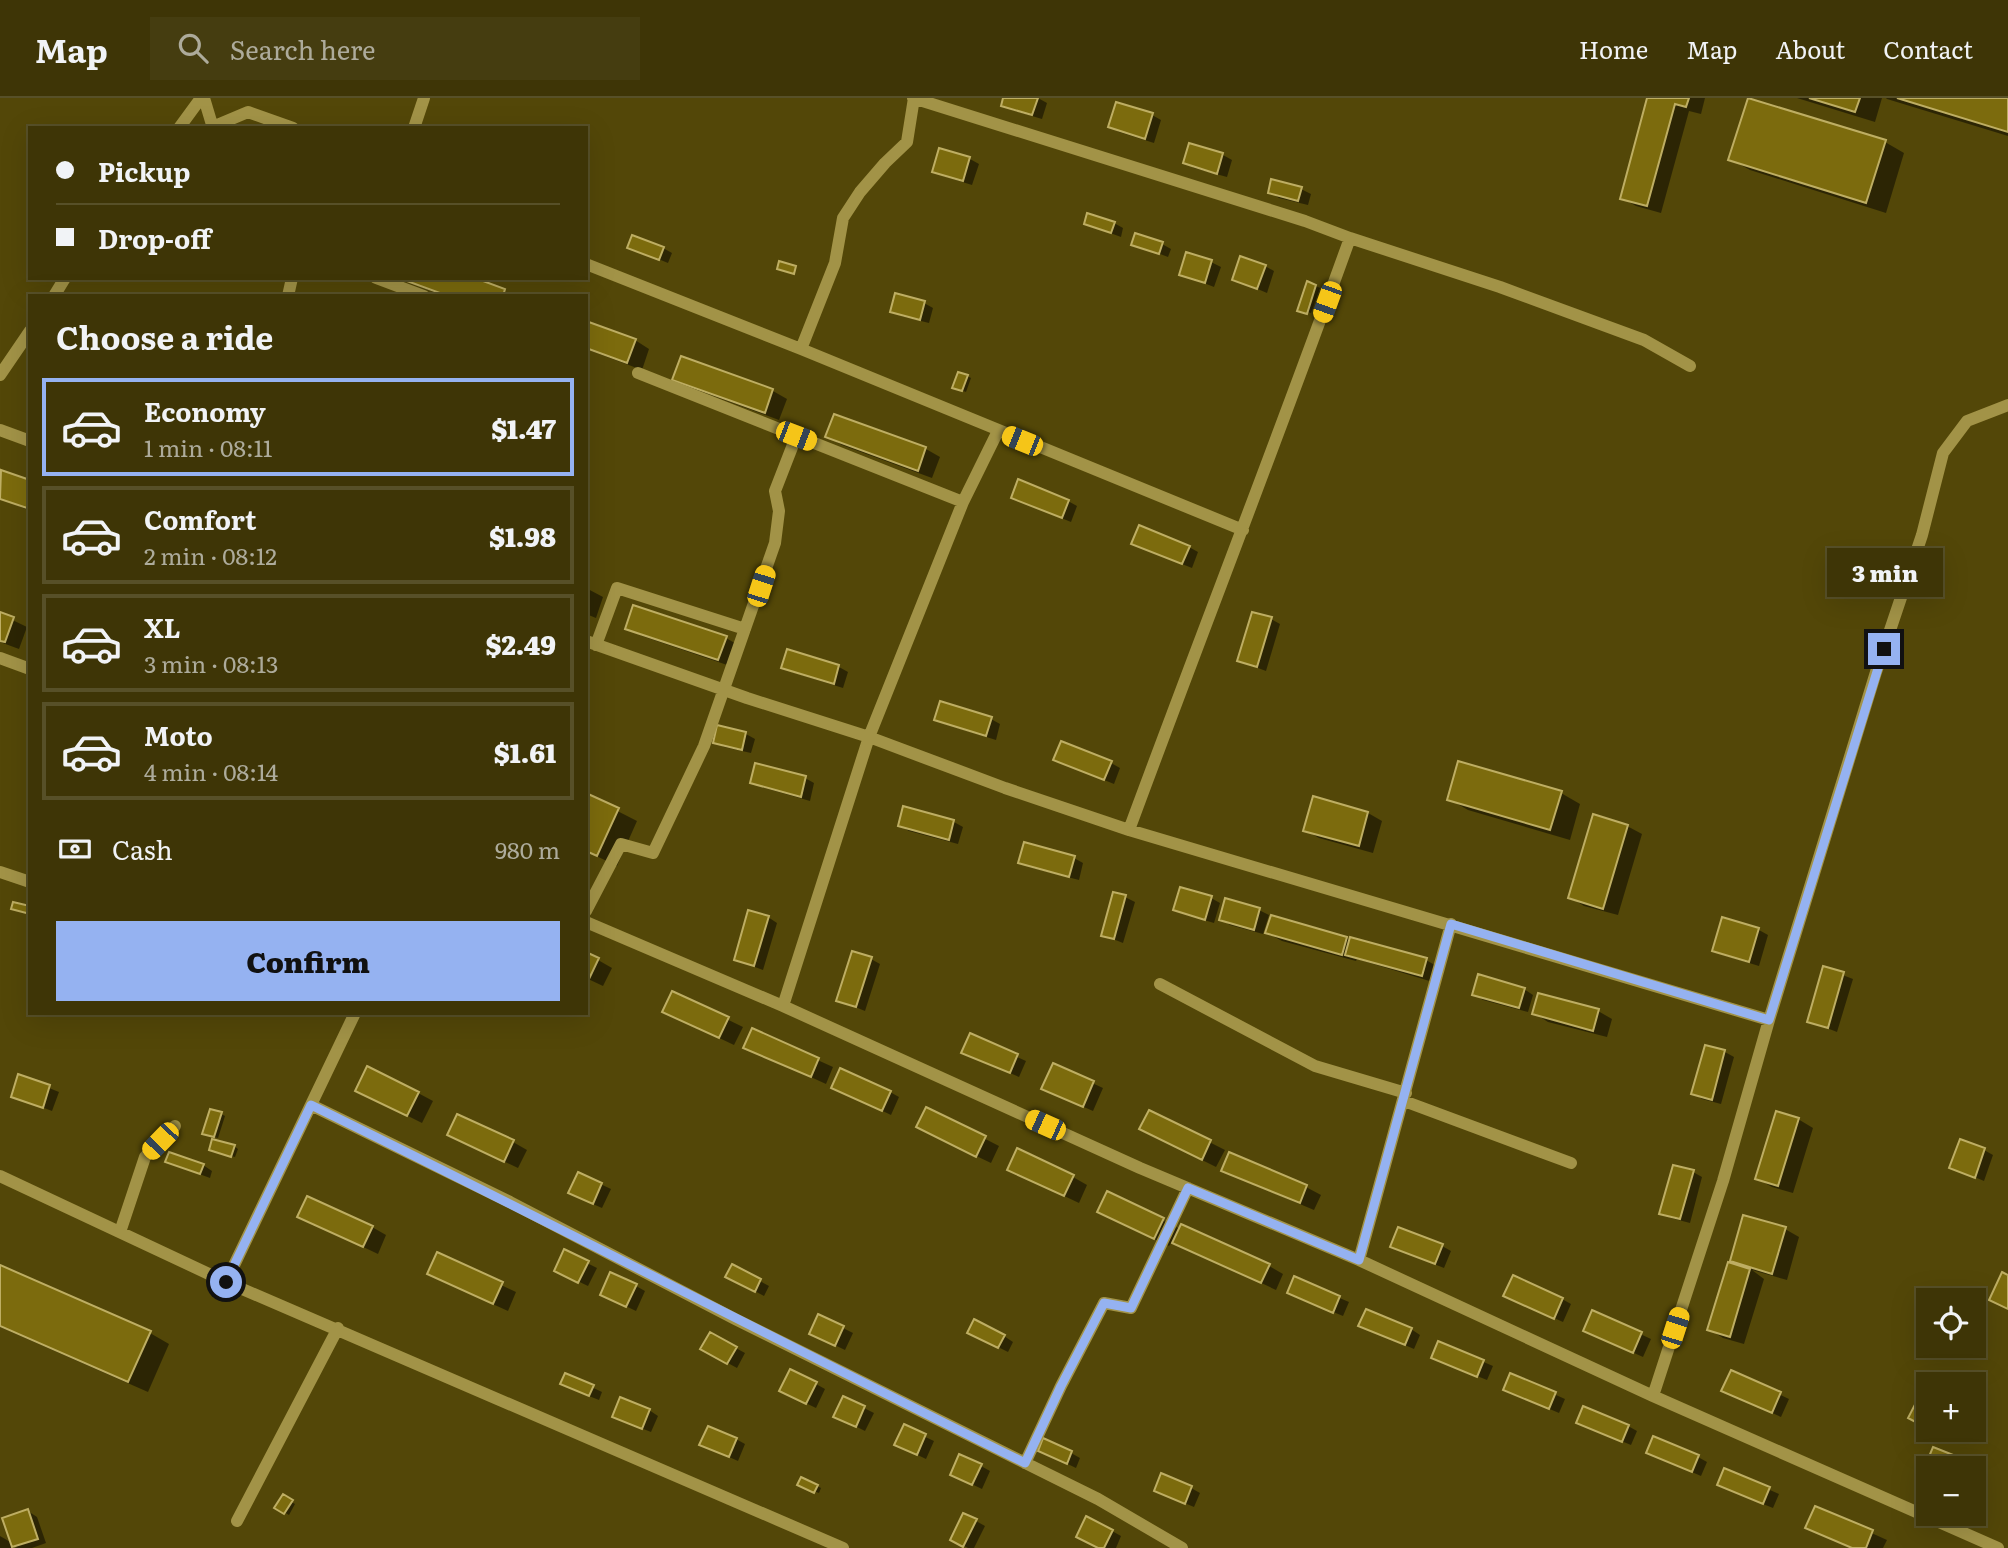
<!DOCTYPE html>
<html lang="en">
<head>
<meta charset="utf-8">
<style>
	:root { --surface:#3e3506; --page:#453d10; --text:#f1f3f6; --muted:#adab9b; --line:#575028; --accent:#95b2f1 }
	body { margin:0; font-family:Literata,serif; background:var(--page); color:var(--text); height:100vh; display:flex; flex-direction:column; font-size:26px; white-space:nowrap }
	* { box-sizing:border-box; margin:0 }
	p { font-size:23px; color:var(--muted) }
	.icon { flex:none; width:38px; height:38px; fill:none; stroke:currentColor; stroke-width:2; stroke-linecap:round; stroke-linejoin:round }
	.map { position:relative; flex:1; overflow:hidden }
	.side { position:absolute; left:28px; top:196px; width:560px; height:721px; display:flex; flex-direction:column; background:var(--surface); border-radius:0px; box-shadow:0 7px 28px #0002,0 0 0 2px var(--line) }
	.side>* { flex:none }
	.hud { position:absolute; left:28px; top:28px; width:560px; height:154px; border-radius:0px; box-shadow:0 7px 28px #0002,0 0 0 2px var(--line); display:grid; align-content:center; height:154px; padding:0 28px; background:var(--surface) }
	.fabs { position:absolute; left:1916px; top:1190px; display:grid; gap:14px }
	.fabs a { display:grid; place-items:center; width:70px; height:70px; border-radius:0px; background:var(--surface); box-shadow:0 7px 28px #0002,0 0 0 2px var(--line); font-size:35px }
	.end { position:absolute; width:32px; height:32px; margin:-16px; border:9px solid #95b2f1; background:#111; box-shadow:0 0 0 4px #111 }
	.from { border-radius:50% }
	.bubble { position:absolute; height:49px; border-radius:0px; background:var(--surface); box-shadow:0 7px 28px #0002,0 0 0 2px var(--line); font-size:23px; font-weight:800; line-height:49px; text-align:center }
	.car { position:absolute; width:21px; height:42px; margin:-21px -10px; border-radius:9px; box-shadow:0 0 5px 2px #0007; background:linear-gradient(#f5c518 24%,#345 0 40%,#f5c518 0 76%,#345 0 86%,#f5c518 0) }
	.hud b { display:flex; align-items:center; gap:24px; height:66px; font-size:26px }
	.hud b+b { border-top:2px solid var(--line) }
	.hud i { width:18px; height:18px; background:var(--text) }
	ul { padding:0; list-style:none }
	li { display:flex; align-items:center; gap:21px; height:98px; margin:0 14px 10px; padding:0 14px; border:4px solid var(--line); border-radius:0px }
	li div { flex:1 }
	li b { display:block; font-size:26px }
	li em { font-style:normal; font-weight:800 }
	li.active { border-color:var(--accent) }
	li>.icon { width:63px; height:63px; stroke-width:1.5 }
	h2 { padding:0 28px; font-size:32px; line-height:84px }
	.pay { display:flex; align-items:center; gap:18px; height:77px; padding:0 28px; font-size:26px }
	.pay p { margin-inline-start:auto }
	.cta { display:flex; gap:14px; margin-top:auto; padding:14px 28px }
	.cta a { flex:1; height:80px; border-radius:0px; background:var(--accent); color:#111; font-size:28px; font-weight:800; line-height:80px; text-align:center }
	header { display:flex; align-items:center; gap:42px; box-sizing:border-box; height:98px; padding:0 35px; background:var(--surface); border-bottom:2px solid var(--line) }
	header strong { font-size:33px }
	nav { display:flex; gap:38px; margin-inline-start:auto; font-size:24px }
	.search { width:490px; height:63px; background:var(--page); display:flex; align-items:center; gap:18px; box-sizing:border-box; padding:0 24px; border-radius:0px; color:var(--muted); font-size:26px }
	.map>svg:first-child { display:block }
</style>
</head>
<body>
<header>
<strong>Map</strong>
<div class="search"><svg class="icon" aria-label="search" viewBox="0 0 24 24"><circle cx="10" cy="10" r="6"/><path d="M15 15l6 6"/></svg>Search here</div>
<nav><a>Home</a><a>Map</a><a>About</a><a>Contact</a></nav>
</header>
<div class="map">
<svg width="2008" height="1450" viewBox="0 0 2008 1450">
	<rect width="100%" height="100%" fill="#534708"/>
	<path fill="#0007" d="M1005,0h33l9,5 -5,16 -30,-9 -9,-5z
		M1649,0h56l-4,16 -12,-3 -28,102 -25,-7 -14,-8z
		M1797,0h85l-7,24z
		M1886,0h122v38l-121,-37z
		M1152,17l9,5 -7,23 -35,-11 -9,-5z
		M1885,44l19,11 -18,60 -136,-43 -20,-11z
		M1190,47l33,10 9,5 -5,17 -33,-9 -9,-6z
		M940,52l30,9 9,5 -7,21 -29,-9 -9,-5z
		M1301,91l10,5 -3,11 -29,-7 -9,-6z
		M1114,125l9,5 -2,9 -35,-13z
		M1134,146h28l9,5 -3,8z
		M629,149l34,1 9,5 -4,10z
		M1211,164l10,5 -7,20 -33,-13z
		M1265,168l9,5 -7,22 -33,-14z
		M470,180l43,18h-69l-23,-9 -15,-8z
		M1316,188l4,2 -9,25 -10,-3z
		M924,205l9,5 -4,15 -28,-7 -9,-5z
		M586,225l49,17 14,9 -7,21 -56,-21z
		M682,260l91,33 14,8 -8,21 -90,-33 -15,-8z
		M967,278l4,2 -5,14 -8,-3z
		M835,318l91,33 14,8 -8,21 -90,-33 -15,-8z
		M2,374l28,10v29l-30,-13v-19z
		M1068,403l9,5 -6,16 -49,-20z
		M1189,449l9,5 -6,16 -50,-20z
		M586,490l17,9 -7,21 -10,-4z
		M0,516l27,13 -8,22 -19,-7z
		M1271,521l9,5 -14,47 -27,-10z
		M627,530l99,10 14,8 -7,21 -91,-31z
		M788,553l51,16 9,5 -5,16 -51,-16 -9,-5z
		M936,621h55l9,5 -4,16 -51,-16z
		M719,629l27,7 9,5 -4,14 -27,-6 -9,-5z
		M1111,665l9,5 -6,16 -49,-20z
		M805,680l9,5 -4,18 -49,-14 -9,-5z
		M1561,695l19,11 -10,36 -102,-30 -19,-11z
		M586,697l51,26 -20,45 -31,-15z
		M1314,700l54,15 14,8 -9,32 -54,-15 -14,-8z
		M905,710l49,14 9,5 -5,17 -49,-13 -9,-5z
		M1627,728l15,8 -24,81 -34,-9 -14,-9z
		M1074,760l9,5 -4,17 -50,-13 -9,-5z
		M1125,799l10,5 -12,41 -20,-8z
		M1211,800l9,5 -6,20 -30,-9 -9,-5z
		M1259,812l10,5 -6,19 -33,-9 -9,-6z
		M768,819l9,6 -14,47 -27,-10z
		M1723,822l36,10 9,5 -9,31 -36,-11 -9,-5z
		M1267,835l79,5 80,22 14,8 -4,15 -79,-24 -1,2 -74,-20z
		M871,861l9,5 -15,47 -27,-11z
		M598,862l14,8 -9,18 -17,-8z
		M1824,870l29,11 -16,53 -28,-11z
		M1524,891l9,6 -5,17 -45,-12 -9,-6z
		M673,895l70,34 -9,18 -55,-26z
		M1598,913l14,8 -5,18 -59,-15 -14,-9z
		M753,933l80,36 -7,17 -81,-37z
		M971,938l55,25 -7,16 -46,-20z
		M1706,949l19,5 9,5 -13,47 -19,-5 -9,-6z
		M1053,967l50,23 -10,23 -41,-18z
		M19,978l40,16 -7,19 -39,-15z
		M843,994h47l9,5 -8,18z
		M418,995l15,8 -11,22 -50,-25z
		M927,1011l72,37 -8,17 -59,-28z
		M1150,1014l75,38 -9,17 -60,-30z
		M221,1016l4,2 -7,22 -10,-3z
		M1798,1021l15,9 -20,65 -21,-6 -14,-8z
		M463,1044h50l14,8 -9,18z
		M234,1048l4,3 -3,8 -20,-5z
		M1984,1052l9,5 -9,26 -33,-14z
		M1230,1057l76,32 15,8 -7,15 -76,-32 -15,-8z
		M167,1064l36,3 9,6 -2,7z
		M1693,1074l9,5 -12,46 -19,-5 -10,-5z
		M579,1076l32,15 -9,19 -23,-10z
		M1024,1079h49l14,8 -8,18z
		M1108,1095l72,36 89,37 14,8 -7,16 -103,-49 -4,5 -55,-26z
		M300,1119l72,10 14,8 -8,19z
		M1785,1131l14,8 -12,43 -35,-10 12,9 -20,65 -21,-6 -14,-9 35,-62 -12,-7z
		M1442,1148l9,5 -7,17 -43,-17z
		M565,1154l32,16 -9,18 -23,-11z
		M438,1157l78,37 -8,19 -64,-29z
		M732,1168l37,20 -5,10 -28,-15z
		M0,1169l150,66 19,11 -21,48 -148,-65z
		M1295,1181l54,23 -6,14 -44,-18z
		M636,1188l9,5 -9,20 -25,-12z
		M1562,1201l9,5 -8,18 -49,-22z
		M1593,1214l58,27 -8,18 -49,-22z
		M819,1218l34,17 -8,17 -25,-12z
		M1411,1231l9,6 -6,14 -44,-19z
		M710,1236l35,19 -8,15 -35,-19z
		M1004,1238l9,6 -5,10 -30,-15z
		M1439,1245l54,23 -6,14 -45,-18z
		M1732,1274l57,27 -8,18 -48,-22z
		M566,1277l36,17 -3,8 -28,-11z
		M1511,1277l54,24 -6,14 -54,-23z
		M816,1286l9,5 -9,19 -25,-12z
		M1923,1295l5,3v31l-18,-10z
		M844,1300l30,15 -9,18 -20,-10z
		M649,1312l9,6 -7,16 -28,-11z
		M1628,1328l9,5 -6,14 -44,-18z
		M904,1329l30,14 -8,18 -21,-10z
		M736,1341l9,5 -7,17 -36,-16z
		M1934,1351l31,12 9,7h-46v3l-2,-1z
		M1071,1355l9,5 -4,10 -27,-13z
		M1648,1355l50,4 9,5 -6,14z
		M981,1368l9,5 -8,18 -21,-10z
		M1725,1372l54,24 -6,14 -45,-18z
		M817,1388l4,2 -2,5 -16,-6z
		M1191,1390l9,5 -6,14 -29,-12z
		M283,1399l12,7 -6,11 -12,-7z
		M1816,1410l71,32 -4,8h-32l-43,-20z
		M28,1413l9,6 9,26 -14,5h-15l-4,-2 1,2h-14v-12l12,7z
		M976,1423l9,5 -11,22h-6l-16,-8z
		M1112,1433l9,5 -5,12h-15z"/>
	<path fill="#7c6b0d" stroke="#beae63" stroke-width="2" d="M1003,0h35l-6,17 -31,-9z
		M1647,0h42l-3,9 -11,-3 -28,102 -27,-7z
		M1748,0l138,42 -20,63 -138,-43z
		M1809,0h51l-5,14z
		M1897,0h111v34z
		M1116,4l37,11 -8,26 -37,-12z
		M1189,45l34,10 -6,21 -34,-11z
		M939,50l31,9 -7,24 -31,-9z
		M1271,81l31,8 -4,14 -30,-8z
		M1087,115l28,9 -4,11 -27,-9z
		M1135,135l28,9 -4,12 -28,-9z
		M632,137l32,12 -5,13 -32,-12z
		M1186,154l26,8 -7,23 -26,-8z
		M1240,158l26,9 -9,24 -25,-9z
		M779,163l17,5 -2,8 -17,-5z
		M405,180h70l30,11 -2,7h-55l-44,-16z
		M1307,183l9,4 -9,29 -10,-3z
		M895,195l30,8 -5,19 -30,-8z
		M586,223l50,18 -9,24 -41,-15z
		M681,258l92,33 -8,24 -93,-33z
		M958,274l10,3 -6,16 -10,-3z
		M834,316l92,33 -8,24 -93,-34z
		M1,372l29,10v29l-30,-10z
		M1018,381l51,21 -7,18 -51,-20z
		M1139,427l51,21 -8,18 -51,-20z
		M633,507l94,31 -9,24 -93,-31z
		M0,514l14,5 -9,25 -5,-1z
		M1252,514l20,5 -15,50 -20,-6z
		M787,551l52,16 -5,19 -53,-16z
		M940,603l52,16 -6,19 -52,-16z
		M717,627l29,7 -4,18 -29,-7z
		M1061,643l51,20 -8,19 -51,-20z
		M1458,663l104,30 -12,39 -103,-30z
		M755,665l51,13 -5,21 -51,-14z
		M586,695l33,15 -22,48 -11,-5z
		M1313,698l55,16 -9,34 -56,-15z
		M903,708l51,14 -5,20 -51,-14z
		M1593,716l35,11 -25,84 -35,-11z
		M1024,744l51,14 -6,21 -51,-14z
		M1180,789l32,9 -7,24 -32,-10z
		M1113,794l13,3 -12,44 -13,-3z
		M1225,800l35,10 -6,22 -35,-10z
		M13,804l17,4v8l-19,-5z
		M748,812l21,6 -15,50 -20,-6z
		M1271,817l76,22 -5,18 -77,-22z
		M1722,819l37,11 -10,34 -37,-11z
		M1350,839l77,21 -5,18 -77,-21z
		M852,853l20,6 -16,50 -20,-6z
		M586,854l13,6 -10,21 -3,-1z
		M1823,868l21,6 -16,56 -21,-6z
		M1478,876l47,14 -6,20 -47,-13z
		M672,893l57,26 -10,21 -57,-26z
		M1538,895l61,16 -6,22 -61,-17z
		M752,930l67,30 -8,19 -68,-29z
		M970,935l48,21 -8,19 -49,-20z
		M1705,947l20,5 -13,50 -21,-6z
		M1053,965l41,18 -11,26 -42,-18z
		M367,968l52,26 -12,24 -52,-25z
		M840,970l51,23 -9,20 -51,-23z
		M18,976l32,11 -7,23 -32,-11z
		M926,1009l60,29 -10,21 -60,-30z
		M210,1011l12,3 -8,25 -12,-3z
		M1149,1012l62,30 -9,20 -63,-31z
		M1776,1013l23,7 -21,68 -23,-7z
		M457,1016l57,26 -10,22 -57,-27z
		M212,1041l23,6 -4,12 -22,-7z
		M1960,1041l25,9 -10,30 -26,-10z
		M1017,1050l57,27 -10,21 -57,-26z
		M169,1054l35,12 -4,10 -35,-12z
		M1229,1054l78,33 -7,18 -79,-32z
		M1673,1067l21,5 -14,49 -21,-5z
		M578,1074l24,11 -9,21 -25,-11z
		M1107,1093l57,27 -10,21 -57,-27z
		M307,1098l66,30 -10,21 -66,-30z
		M1743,1117l43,12 -14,47 -42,-13z
		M1181,1126l89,40 -9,19 -89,-40z
		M1398,1129l45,17 -8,20 -45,-17z
		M564,1151l25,12 -11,22 -24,-12z
		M437,1154l66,30 -10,22 -66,-30z
		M1728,1164l22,7 -20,68 -23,-7z
		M732,1166l29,15 -6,13 -30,-15z
		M0,1167l151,66 -23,51 -128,-56z
		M610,1174l27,12 -11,23 -26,-12z
		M2002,1174l6,3v34l-19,-9z
		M1513,1177l50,23 -9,21 -51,-23z
		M1294,1178l46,20 -7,17 -46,-20z
		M1366,1211l46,19 -7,17 -47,-19z
		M1592,1212l50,22 -9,21 -50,-22z
		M818,1216l26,12 -9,20 -26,-12z
		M974,1221l31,16 -7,13 -31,-15z
		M710,1234l27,15 -10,17 -27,-15z
		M1438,1243l46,19 -7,17 -46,-19z
		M790,1271l27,13 -11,22 -27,-13z
		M1731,1272l50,22 -9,21 -51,-22z
		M565,1275l29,12 -5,11 -29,-12z
		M1510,1275l46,19 -7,17 -46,-19z
		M1922,1293l6,3v18l-7,13 -13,-7z
		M843,1298l22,10 -9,21 -23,-10z
		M620,1299l30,12 -8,20 -30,-12z
		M1583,1308l46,19 -7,17 -46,-19z
		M904,1326l22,10 -9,21 -23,-10z
		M708,1328l29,12 -8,19 -30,-12z
		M1653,1338l46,19 -7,17 -46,-19z
		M1043,1340l29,13 -5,13 -29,-13z
		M1933,1349l33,13 -4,8h-34v5l-5,-2z
		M959,1356l23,10 -10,21 -22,-10z
		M1724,1370l46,19 -7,17 -46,-19z
		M1161,1375l31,13 -7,18 -31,-13z
		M801,1379l17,8 -4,8 -17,-8z
		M283,1396l10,6 -9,14 -10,-6z
		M1815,1408l58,24 -7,18h-14l-47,-20z
		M28,1411l10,30 -26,8 -10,-29z
		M963,1415l14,6 -14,28 -13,-7z
		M1086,1418l27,14 -9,18h-6l-22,-11z"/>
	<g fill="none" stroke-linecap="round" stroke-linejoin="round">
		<path stroke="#a29347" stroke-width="12" d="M204,0l9,30
			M913,0l392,123 45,17 150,49 144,53 46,26
			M179,30l22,-30
			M210,30l38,-16 45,16
			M414,30l10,-30
			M586,166l215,85 442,181
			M376,180l48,18
			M54,198l11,-18
			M288,198l4,-18
			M801,251l34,-86 8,-45 17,-26 25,-29 22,-21 7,-44
			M638,275l325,129
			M0,277l30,-44
			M0,332l30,11
			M586,543l161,57 122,39 136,51 124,42 640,190
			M596,547l21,-57 128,41
			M0,560l30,11
			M1129,732c73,-198 150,-394 221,-592
			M0,774l30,10
			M586,813l35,-67 32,9 51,-107 71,-203 4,-32 -4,-20 21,-54
			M586,824l197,84 357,162 219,92 294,136 345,152
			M1160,886l155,82 91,27
			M783,908l86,-269 94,-235 35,-71
			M1404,1003l167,62
			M311,1007l199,97 225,117 363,180 84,49
			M0,1078l226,106 617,266
			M120,1134l25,-75 30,-31
			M1359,1162l92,-336
			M226,1184l129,-269
			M1653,1298l70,-215 46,-161 107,-348 46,-137 21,-82 24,-32 41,-16
			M1025,1365l36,-77 43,-83 27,5 57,-120
			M237,1423l101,-193"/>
	</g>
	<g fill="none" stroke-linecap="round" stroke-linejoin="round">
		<path stroke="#95b2f1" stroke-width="9" d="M226,1184l85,-177c239,117 475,240 714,358l36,-77 43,-83 27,5 57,-120 171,72 92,-336 318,96 115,-371"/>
	</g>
</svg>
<div class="fabs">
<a><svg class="icon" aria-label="locate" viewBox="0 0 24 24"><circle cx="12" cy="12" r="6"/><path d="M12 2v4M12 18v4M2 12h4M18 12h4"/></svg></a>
<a>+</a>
<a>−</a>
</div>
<i class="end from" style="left:226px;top:1184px"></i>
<i class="end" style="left:1884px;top:551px"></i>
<div class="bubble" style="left:1827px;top:450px;width:116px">3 min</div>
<i class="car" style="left:1327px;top:204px;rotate:200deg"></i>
<i class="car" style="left:796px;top:338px;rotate:111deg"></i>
<i class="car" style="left:1022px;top:343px;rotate:292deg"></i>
<i class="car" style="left:761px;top:488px;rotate:18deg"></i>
<i class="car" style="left:1045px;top:1027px;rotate:294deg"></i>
<i class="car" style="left:160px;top:1043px;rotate:224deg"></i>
<i class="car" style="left:1675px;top:1230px;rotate:18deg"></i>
<div class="hud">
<b><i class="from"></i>Pickup</b>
<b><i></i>Drop-off</b>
</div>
<section class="side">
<h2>Choose a ride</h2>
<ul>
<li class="active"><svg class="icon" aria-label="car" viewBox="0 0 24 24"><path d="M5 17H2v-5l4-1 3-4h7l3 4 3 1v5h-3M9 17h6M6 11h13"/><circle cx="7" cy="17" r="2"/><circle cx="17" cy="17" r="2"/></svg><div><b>Economy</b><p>1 min · 08:11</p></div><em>$1.47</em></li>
<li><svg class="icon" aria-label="car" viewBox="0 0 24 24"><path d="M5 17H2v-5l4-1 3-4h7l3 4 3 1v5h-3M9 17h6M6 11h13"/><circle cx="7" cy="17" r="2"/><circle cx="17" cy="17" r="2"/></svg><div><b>Comfort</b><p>2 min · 08:12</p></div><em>$1.98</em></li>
<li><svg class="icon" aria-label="car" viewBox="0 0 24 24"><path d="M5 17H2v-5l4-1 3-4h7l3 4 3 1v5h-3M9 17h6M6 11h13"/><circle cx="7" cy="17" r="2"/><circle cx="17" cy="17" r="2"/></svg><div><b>XL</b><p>3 min · 08:13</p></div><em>$2.49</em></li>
<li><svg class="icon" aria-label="car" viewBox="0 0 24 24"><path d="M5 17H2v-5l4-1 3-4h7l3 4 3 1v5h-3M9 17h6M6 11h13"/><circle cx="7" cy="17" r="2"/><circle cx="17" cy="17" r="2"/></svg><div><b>Moto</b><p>4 min · 08:14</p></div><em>$1.61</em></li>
</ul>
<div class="pay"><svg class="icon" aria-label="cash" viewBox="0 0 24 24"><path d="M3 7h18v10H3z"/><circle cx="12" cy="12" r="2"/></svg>Cash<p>980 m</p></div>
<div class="cta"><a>Confirm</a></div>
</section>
</div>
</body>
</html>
